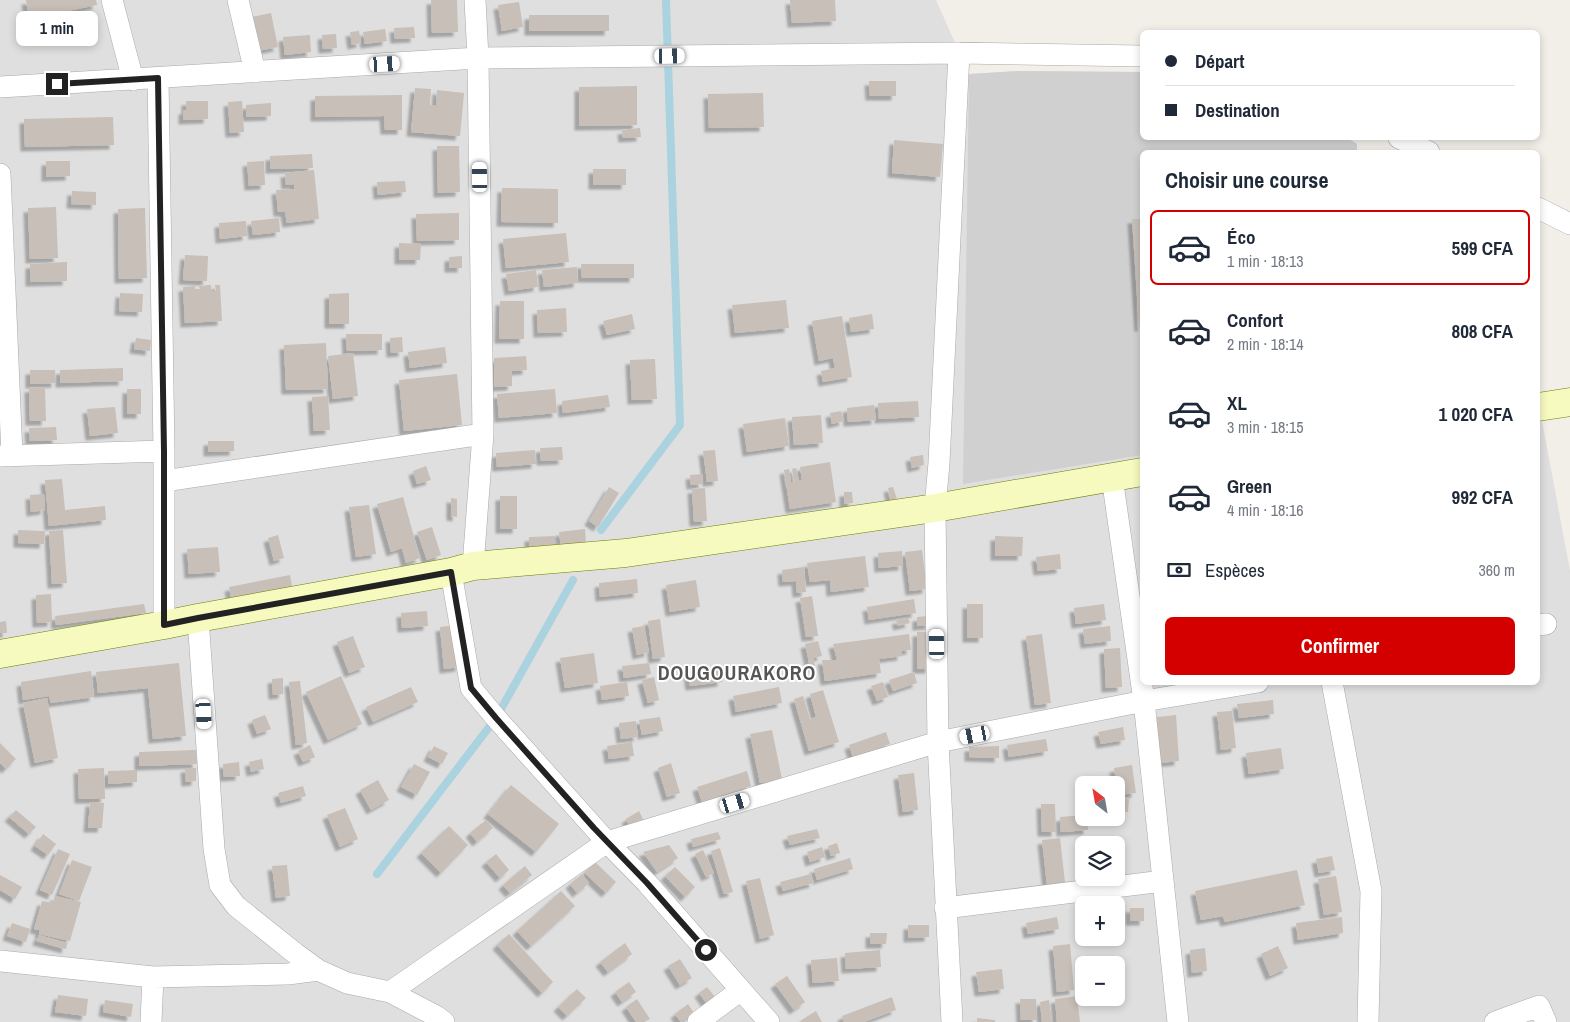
<!DOCTYPE html>
<html lang="fr">
<head>
<meta charset="utf-8">
<style>
	:root { --surface:#fff; --page:#f6f6f7; --text:#1f2937; --muted:#747a83; --line:#e0e1e3; --accent:#d40000 }
	body { margin:0; font-family:"Archivo Narrow",sans-serif; background:var(--page); color:var(--text); height:100vh; display:flex; flex-direction:column; font-size:19px; white-space:nowrap }
	* { box-sizing:border-box; margin:0 }
	p { font-size:16px; color:var(--muted) }
	.icon { flex:none; width:28px; height:28px; fill:none; stroke:currentColor; stroke-width:2; stroke-linecap:round; stroke-linejoin:round }
	.map { position:relative; flex:1; overflow:hidden }
	.drawer { position:absolute; left:1140px; top:150px; width:400px; height:535px; display:flex; flex-direction:column; background:var(--surface); border-radius:8px; box-shadow:0 2px 8px #0003 }
	.drawer>* { flex:none }
	.banner { position:absolute; left:1140px; top:30px; width:400px; height:110px; border-radius:8px; box-shadow:0 2px 8px #0003; display:grid; align-content:center; height:110px; padding:0 25px; background:var(--surface) }
	.needle { width:32px; rotate:329deg }
	.fabs { position:absolute; left:1075px; top:776px; display:grid; gap:10px }
	.fabs a { display:grid; place-items:center; width:50px; height:50px; border-radius:8px; background:var(--surface); box-shadow:0 2px 8px #0003; font-size:25px }
	.end { position:absolute; width:22px; height:22px; margin:-11px; border:6px solid #222; background:#fff; box-shadow:0 0 0 2px #fff }
	.from { border-radius:50% }
	.bubble { position:absolute; height:35px; border-radius:8px; background:var(--surface); box-shadow:0 2px 8px #0003; font-size:16px; font-weight:700; line-height:35px; text-align:center }
	.car { position:absolute; width:15px; height:30px; margin:-15px -8px; border-radius:6px; box-shadow:0 0 4px 1px #0007; background:linear-gradient(#fff 24%,#345 0 40%,#fff 0 76%,#345 0 86%,#fff 0) }
	.banner b { display:flex; align-items:center; gap:18px; height:48px; font-size:19px }
	.banner b+b { border-top:1px solid var(--line) }
	.banner i { width:12px; height:12px; background:var(--text) }
	ul { padding:0; list-style:none }
	li { display:flex; align-items:center; gap:15px; height:75px; margin:0 10px 8px; padding:0 15px; border:2px solid transparent; border-radius:8px }
	li div { flex:1 }
	li b { display:block; font-size:19px }
	li em { font-style:normal; font-weight:700 }
	li.active { border-color:var(--accent) }
	li>.icon { width:45px; height:45px; stroke-width:1.5 }
	h2 { padding:0 25px; font-size:22px; line-height:60px }
	.pay { display:flex; align-items:center; gap:12px; height:55px; padding:0 25px; font-size:19px }
	.pay p { margin-inline-start:auto }
	.cta { display:flex; gap:10px; margin-top:auto; padding:10px 25px }
	.cta a { flex:1; height:58px; border-radius:8px; background:var(--accent); color:#fff; font-size:20px; font-weight:700; line-height:58px; text-align:center }
	.map>svg:first-child { display:block }
</style>
</head>
<body>
<div class="map">
<svg width="1570" height="1022" viewBox="0 0 1570 1022">
	<defs>
		<filter id="shadow"><feDropShadow dx="-4.5" dy="4.5" stdDeviation="1" flood-color="#0004"/></filter>
	</defs>
	<rect width="100%" height="100%" fill="#f2efe9"/>
	<path fill="#e0dfdf" fill-rule="evenodd" d="M0,0h936l33,74 49,-3 124,1v66h205l10,6v8h-215v530h396v-283l32,172v451h-1570zM1084,785h32v33h-32zM1084,845h32v33h-32zM1084,905h32v33h-32zM1084,965h32v33h-32z"/>
	<path fill="#d0d0d0" d="M1018,71l124,1v66h205l10,6v8h-215v303l-179,29 6,-410z"/>
	<g fill="none" stroke-linecap="round" stroke-linejoin="round">
		<path stroke="#aad3df" stroke-width="8" d="M601,530l79,-105 -14,-425
			M377,874l119,-156 77,-138"/>
	</g>
	<path fill="#c7bfb8" filter="url(#shadow)" d="M26,0h70l1,5 -68,14z
		M431,0h26l1,32 -26,1z
		M790,0h45l1,21 -44,2z
		M519,2l4,25 -21,4 -4,-26z
		M271,13l7,34 -25,5 -7,-34z
		M529,15h80v16h-80z
		M414,27l1,11 -20,1 -1,-11z
		M385,29l2,12 -22,3 -2,-12z
		M359,31l2,12 -9,2 -2,-13z
		M336,34l1,14 -14,1 -1,-14z
		M310,35l1,17 -26,3 -2,-18z
		M869,81h27v15h-26z
		M637,86v39l-58,1v-39z
		M415,88l16,1 -1,16 6,1 1,-16 27,3 -4,43 -49,-4z
		M763,93l1,34 -55,1 -1,-34z
		M402,95v35h-17l-1,-14 -69,1v-21z
		M186,101h22v18l-25,1v-10h3z
		M242,101l2,31 -14,1 -2,-31z
		M271,103v13l-25,1v-12z
		M113,117l1,28 -89,2 -1,-28z
		M640,128l1,9 -18,1 -1,-8z
		M894,140l49,4 -3,33 -48,-4z
		M437,146h22l1,46 -22,1z
		M312,154l1,14 -43,1v-13z
		M46,161h24v15l-24,1z
		M264,161l1,24 -16,1 -2,-24z
		M593,169h33v16h-33z
		M314,170l5,49 -32,4 -2,-11h-7l-2,-22 18,-1v-5l-8,1 -1,-12z
		M405,181l1,11 -28,3 -1,-13z
		M502,188l56,1v34l-57,-1z
		M72,191l24,1v13l-25,-1z
		M56,207l2,51 -28,1 -2,-51z
		M145,208l2,70 -28,1 -1,-70z
		M459,213v27l-42,1 -1,-27z
		M279,218l1,14 -27,3 -2,-14z
		M1132,219h10v108h-3z
		M246,221l1,15 -27,3 -1,-16z
		M566,233l3,29 -63,6 -3,-29z
		M399,243l22,1 -1,16h-21z
		M185,255l23,1 -1,25 -24,-1z
		M462,256v12h-13v-11z
		M67,262v19l-37,1v-18z
		M581,264h53v14h-52z
		M577,267l1,16 -34,4 -2,-17z
		M536,270l2,17 -29,4 -3,-17z
		M211,285v6h5l-1,-6h5l2,36 -37,2 -2,-36 12,-1v3h5l-1,-3z
		M120,293l23,1 -1,18 -23,-1z
		M349,293v31h-20v-30z
		M786,300l3,28 -54,5 -3,-28z
		M500,301h24v38h-25z
		M566,308l1,24 -29,1 -1,-23z
		M632,314l3,15 -28,6 -4,-14z
		M872,314l2,15 -23,3 -2,-14z
		M842,316l10,61 -29,5 -2,-11 14,-3 -2,-10 -14,3 -7,-40z
		M346,334h36v16l-35,1z
		M402,337l1,15 -12,1 -1,-15z
		M136,338l15,2 -1,11 -16,-2z
		M326,343l2,46 -42,1 -2,-45z
		M445,347l2,16 -37,5 -2,-16z
		M353,353l5,43 -25,3 -5,-43z
		M526,356l1,14 -15,1v15l-18,1v-29z
		M655,359l2,40 -25,1 -2,-40z
		M123,368v13l-63,2v-13z
		M30,370h25l1,13 -26,1z
		M457,374l5,51 -58,6 -5,-51z
		M45,387l1,34h-16l-1,-33z
		M127,389h14v25h-14z
		M555,389l2,24 -58,5 -2,-24z
		M608,395l2,12 -47,6 -1,-12z
		M328,396l2,34 -16,1 -2,-34z
		M918,401l1,16 -40,2 -1,-16z
		M874,405l2,15 -28,2 -1,-14z
		M115,407l3,26 -28,3 -3,-27z
		M841,411l3,10 -12,3 -2,-11z
		M821,415l2,28 -29,2 -2,-28z
		M785,418l4,28 -42,6 -4,-28z
		M56,427l1,13 -27,1 -1,-13z
		M208,441h26v10l-26,1z
		M562,447l1,13 -22,1 -1,-13z
		M535,450l1,14 -39,3 -1,-14z
		M715,450l3,31 -11,1 -4,-31z
		M923,455l1,10 -12,3 -2,-11z
		M830,462l6,40 -46,7 -6,-39 5,-1 2,13h3l-2,-13 4,-1 3,13 3,-1 -2,-13z
		M426,466l5,14 -14,4 -4,-13z
		M702,474l1,10 -12,1 -1,-10z
		M62,479l3,31 40,-4 1,14 -57,6 -4,-46z
		M609,487l10,6 -21,34 -9,-6z
		M893,487l4,12 -6,2 -3,-13z
		M705,488l2,33 -13,1 -2,-33z
		M844,492h8l1,11 -9,1z
		M44,494l1,16 -14,2 -1,-17z
		M500,496h17v33h-17z
		M403,497l17,61 -14,5 -4,-15 -11,4 -14,-48z
		M451,498l6,1v18l-6,-1z
		M369,505l7,49 -20,3 -7,-50z
		M432,527l9,28 -14,5 -10,-28z
		M585,529l1,15 -25,3 -2,-15z
		M18,530l27,1 -1,13 -26,-1z
		M63,530l4,53 -15,1 -3,-53z
		M278,535l6,23 -10,3 -6,-23z
		M555,536v13l-26,1v-13z
		M995,536l28,1 -1,19h-27z
		M218,547l2,25 -31,2 -2,-25z
		M922,550l5,39 -17,2 -5,-39z
		M902,551l1,15 -24,2 -1,-15z
		M1060,554l1,15 -23,2 -2,-14z
		M865,556l4,31 -38,5 -1,-12 -20,2 -3,-19z
		M804,567l2,25 -9,1 -1,-12 -13,1 -1,-12z
		M290,575l3,16 -61,12 -3,-16z
		M637,579l1,14 -38,4 -1,-14z
		M696,580l4,27 -30,5 -4,-27z
		M51,594l1,28 -15,1 -1,-28z
		M812,596l6,40 -12,1 -6,-39z
		M914,599l2,14 -47,7 -2,-13z
		M144,604l2,9 -90,12 -1,-9z
		M967,604h16v34h-16z
		M1104,604l2,16 -30,4 -2,-16z
		M427,611l1,15 -26,2 -1,-15z
		M930,616v9l-13,1v-9z
		M908,618l2,5 -12,3 -2,-6z
		M660,619l5,38 -12,2 -5,-38z
		M6,621l1,12h-7v-11z
		M457,625l3,42 -16,2 -4,-42z
		M644,626l5,26 -12,3 -5,-27z
		M1110,626l1,15 -26,3 -2,-15z
		M917,632h12l1,37h-13z
		M909,634l2,16 -10,1 1,5 -23,3 2,14 -56,8 -3,-21h15l-4,-16z
		M1042,634l9,69 -16,2 -9,-69z
		M353,636l12,31 -16,6 -12,-31z
		M818,641l4,15 -9,2 2,8 -5,1 -5,-23z
		M1120,648l2,39 -16,1 -2,-39z
		M594,653l4,30 -33,5 -5,-30z
		M179,663l7,73 -33,3 -5,-51 -50,5 -2,-21z
		M649,663l2,11 -27,4 -2,-12z
		M720,667l2,15 -32,4 -2,-15z
		M91,671l3,26 -43,6 -2,-7 -26,4 -2,-18z
		M914,672l3,11 -24,8 -4,-11z
		M341,676l21,48 -34,16 -22,-48z
		M654,677l5,23 -11,3 -6,-23z
		M283,678v16l-10,1 -1,-16z
		M300,681l7,62 -11,2 -7,-63z
		M627,682l2,14 -27,4 -2,-14z
		M883,682l5,15 -11,4 -6,-15z
		M411,687l7,15 -45,20 -7,-15z
		M779,687l3,16 -46,9 -3,-16z
		M823,690l16,52 -30,9 -15,-52 9,-3 7,23 6,-2 -6,-23z
		M47,698l11,60 -23,5 -12,-60z
		M1273,700l1,14 -35,4 -2,-14z
		M1232,711l4,37 -15,2 -4,-38z
		M265,715l6,14 -14,5 -5,-14z
		M1176,715l3,46 -19,2 -3,-46z
		M660,717l3,14 -21,4 -3,-15z
		M636,721l2,16 -17,2 -2,-16z
		M1123,727l2,13 -24,4 -3,-12z
		M772,730l10,49 -22,4 -10,-49z
		M886,732l4,12 -37,13 -4,-12z
		M1046,739l2,12 -39,6 -2,-12z
		M632,742l2,14 -25,3 -2,-13z
		M0,743l16,16 -10,10 -6,-6z
		M310,745l5,12 -12,5 -5,-11z
		M434,746l14,7 -6,11 -14,-7z
		M999,746v12l-30,-1v-10z
		M1281,748l3,21 -35,5 -3,-21z
		M196,750l1,14 -58,2v-14z
		M262,759l2,10 -13,3 -2,-10z
		M239,762l1,14 -16,1 -1,-13z
		M671,763l9,30 -13,4 -9,-29z
		M414,764l16,8 -13,23 -16,-8z
		M1132,765l4,28 -18,2 -4,-27z
		M104,768l1,31h-26l-1,-30z
		M185,768h11v13l-10,1z
		M137,770v12l-29,2v-13z
		M747,771l4,15 -49,16 -5,-15z
		M914,773l4,37 -15,2 -5,-37z
		M378,780l11,20 -18,10 -11,-20z
		M511,785l48,39 -23,28 -48,-38z
		M303,786l3,10 -25,7 -3,-10z
		M1116,798l13,1 -1,13 -12,-1z
		M90,802l14,1 -2,25h-14z
		M1041,804h14l1,28h-14z
		M345,808l13,31 -18,8 -13,-32z
		M16,810l20,17 -7,7 -20,-17z
		M639,811l5,10 -13,7 -5,-9z
		M1084,815v3h3l1,12 -27,2 -1,-15z
		M486,820l7,8 -16,14 -7,-9z
		M449,826l19,19 -27,28 -20,-20z
		M817,829l3,9 -30,7 -3,-9z
		M718,832l3,7 -28,8 -2,-8z
		M43,834l13,10 -8,11 -13,-9z
		M1060,838l5,44 -18,3 -5,-45z
		M837,843l3,10 -9,3 -3,-10z
		M669,845l9,13 -21,14 -14,-20z
		M822,847l3,10 -15,5 -3,-10z
		M720,848l13,44 -9,2 -13,-43z
		M58,849l12,5 -18,41 -12,-5z
		M703,850l11,23 -8,4 -11,-23z
		M496,854l13,16 -9,8 -14,-16z
		M1332,856l3,14 -16,3 -3,-14z
		M850,858l3,11 -36,11 -3,-11z
		M72,860l20,7 -13,34 -20,-7z
		M595,862l21,20 -10,11 -21,-20z
		M287,865l3,31 -14,2 -4,-32z
		M525,866l7,9 -22,18 -7,-8z
		M675,867l20,20 -10,10 -20,-21z
		M1297,870l8,35 -80,17 -2,-6 -22,4 -6,-29z
		M582,874l7,9 -12,10 -7,-9z
		M811,874l3,9 -31,8 -3,-9z
		M0,875l22,12 -7,12 -15,-9z
		M1336,876l6,36 -18,3 -6,-36z
		M760,878l14,57 -14,4 -14,-58z
		M561,891l14,15 -44,40 -14,-15z
		M55,896l26,6 -11,39 -31,-7 1,-4 -6,-1 8,-28 11,2z
		M1130,908h14v13h-14z
		M1057,917l2,12 -31,5 -2,-11z
		M1342,917l1,16 -45,7 -2,-17z
		M12,923l18,6 -4,13 -19,-6z
		M908,925h21v12l-21,1z
		M870,933h17l-1,11h-16z
		M509,934l44,48 -11,11 -45,-48z
		M39,935l28,8 -1,6 -29,-8z
		M625,943l7,11 -24,18 -8,-10z
		M1070,944l4,46 -17,2 -4,-46z
		M1278,946l10,22 -18,8 -9,-22z
		M1205,948l2,23 -15,2 -2,-23z
		M880,950l1,17 -35,2 -1,-16z
		M837,958l2,23 -26,2 -2,-23z
		M680,959l12,19 -12,7 -12,-19z
		M1002,969l2,20 -25,3 -3,-20z
		M787,976l18,26 -11,8 -19,-26z
		M629,982l7,10 -14,10 -7,-10z
		M707,987l9,11 -9,6 -8,-11z
		M577,989l9,9 -19,18 -9,-9z
		M58,995l30,4 -2,17 -31,-4z
		M1077,996l3,26h-23l-2,-23z
		M892,997l4,13 -32,12h-20l-2,-6z
		M637,999l13,20 -6,3h-8l-10,-15z
		M1020,999h16l1,21h-16z
		M105,1000l28,4 -2,13 -28,-5z
		M1049,1000l3,22h-10l-2,-20z
		M688,1004l6,9 -13,9 -6,-8z
		M816,1011l6,11h-21l-1,-1z
		M977,1018l18,2v2h-18z"/>
	<g fill="none" stroke-linecap="round" stroke-linejoin="round">
		<defs>
			<path id="minor" d="M112,0l21,80
				M238,0l17,72
				M158,78l6,373v174
				M0,87l478,-29 481,-5 183,3
				M1399,138l30,14
				M0,174l12,282
				M1538,208l32,16
				M0,456l164,-5
				M1112,477l32,224 34,321
				M164,481l319,-47
				M473,566l10,-132 -5,-376 -3,-58
				M451,572l20,116 25,30 111,124 40,41 122,139
				M198,618l16,231 6,36 16,21 60,48 22,16 29,13 43,9 46,24 8,6
				M1538,625l8,-1
				M1332,682l39,209 -3,131
				M945,908l218,-27
				M0,961l153,16 135,-3 30,-4
				M390,992l217,-150 331,-100 206,-41 114,-19
				M151,1022l2,-45
				M698,1022l43,-32
				M952,1022l-14,-280 -3,-234 4,-45 20,-410
				M1495,1022l44,-16 7,16"/>
			<path id="secondary" d="M1538,407l32,-5
				M0,654l164,-29 34,-7 253,-46 22,-6 153,-13 309,-45 207,-36"/>
		</defs>
		<use href="#minor" stroke="#a9a9a9" stroke-width="22"/>
		<use href="#secondary" stroke="#707d05" stroke-width="29"/>
		<use href="#minor" stroke="#fff" stroke-width="21"/>
		<use href="#secondary" stroke="#f7fabf" stroke-width="28"/>
	</g>
	<g fill="none" stroke-linecap="round" stroke-linejoin="round">
		<path stroke="#222" stroke-width="6" d="M57,84l101,-6 6,373v174l34,-7 253,-46 20,116 25,30 98,110 53,55 59,67"/>
	</g>
	<g text-anchor="middle" stroke-width="4" stroke-linejoin="round" paint-order="stroke">
		<g font-size="20" font-weight="bold" letter-spacing="1" fill="#555" stroke="#fff">
			<text x="737" y="680">DOUGOURAKORO</text>
		</g>
	</g>
</svg>
<div class="fabs">
<a><svg class="needle" viewBox="-14 -14 28 28"><path d="M0-13l5 13h-10z" fill="#e53935"/><path d="M0 13l5-13h-10z" fill="#747a83"/></svg></a>
<a><svg class="icon" aria-label="layers" viewBox="0 0 24 24"><path d="M12 4l9 5-9 5-9-5zM3 14l9 5 9-5"/></svg></a>
<a>+</a>
<a>−</a>
</div>
<i class="end from" style="left:706px;top:950px"></i>
<i class="end" style="left:57px;top:84px"></i>
<div class="bubble" style="left:16px;top:11px;width:82px">1 min</div>
<i class="car" style="left:670px;top:56px;rotate:89deg"></i>
<i class="car" style="left:385px;top:64px;rotate:87deg"></i>
<i class="car" style="left:480px;top:177px;rotate:359deg"></i>
<i class="car" style="left:937px;top:644px;rotate:359deg"></i>
<i class="car" style="left:204px;top:714px;rotate:176deg"></i>
<i class="car" style="left:975px;top:735px;rotate:259deg"></i>
<i class="car" style="left:735px;top:803px;rotate:73deg"></i>
<div class="banner">
<b><i class="from"></i>Départ</b>
<b><i></i>Destination</b>
</div>
<section class="drawer">
<h2>Choisir une course</h2>
<ul>
<li class="active"><svg class="icon" aria-label="car" viewBox="0 0 24 24"><path d="M5 17H2v-5l4-1 3-4h7l3 4 3 1v5h-3M9 17h6M6 11h13"/><circle cx="7" cy="17" r="2"/><circle cx="17" cy="17" r="2"/></svg><div><b>Éco</b><p>1 min · 18:13</p></div><em>599 CFA</em></li>
<li><svg class="icon" aria-label="car" viewBox="0 0 24 24"><path d="M5 17H2v-5l4-1 3-4h7l3 4 3 1v5h-3M9 17h6M6 11h13"/><circle cx="7" cy="17" r="2"/><circle cx="17" cy="17" r="2"/></svg><div><b>Confort</b><p>2 min · 18:14</p></div><em>808 CFA</em></li>
<li><svg class="icon" aria-label="car" viewBox="0 0 24 24"><path d="M5 17H2v-5l4-1 3-4h7l3 4 3 1v5h-3M9 17h6M6 11h13"/><circle cx="7" cy="17" r="2"/><circle cx="17" cy="17" r="2"/></svg><div><b>XL</b><p>3 min · 18:15</p></div><em>1 020 CFA</em></li>
<li><svg class="icon" aria-label="car" viewBox="0 0 24 24"><path d="M5 17H2v-5l4-1 3-4h7l3 4 3 1v5h-3M9 17h6M6 11h13"/><circle cx="7" cy="17" r="2"/><circle cx="17" cy="17" r="2"/></svg><div><b>Green</b><p>4 min · 18:16</p></div><em>992 CFA</em></li>
</ul>
<div class="pay"><svg class="icon" aria-label="cash" viewBox="0 0 24 24"><path d="M3 7h18v10H3z"/><circle cx="12" cy="12" r="2"/></svg>Espèces<p>360 m</p></div>
<div class="cta"><a>Confirmer</a></div>
</section>
</div>
</body>
</html>
